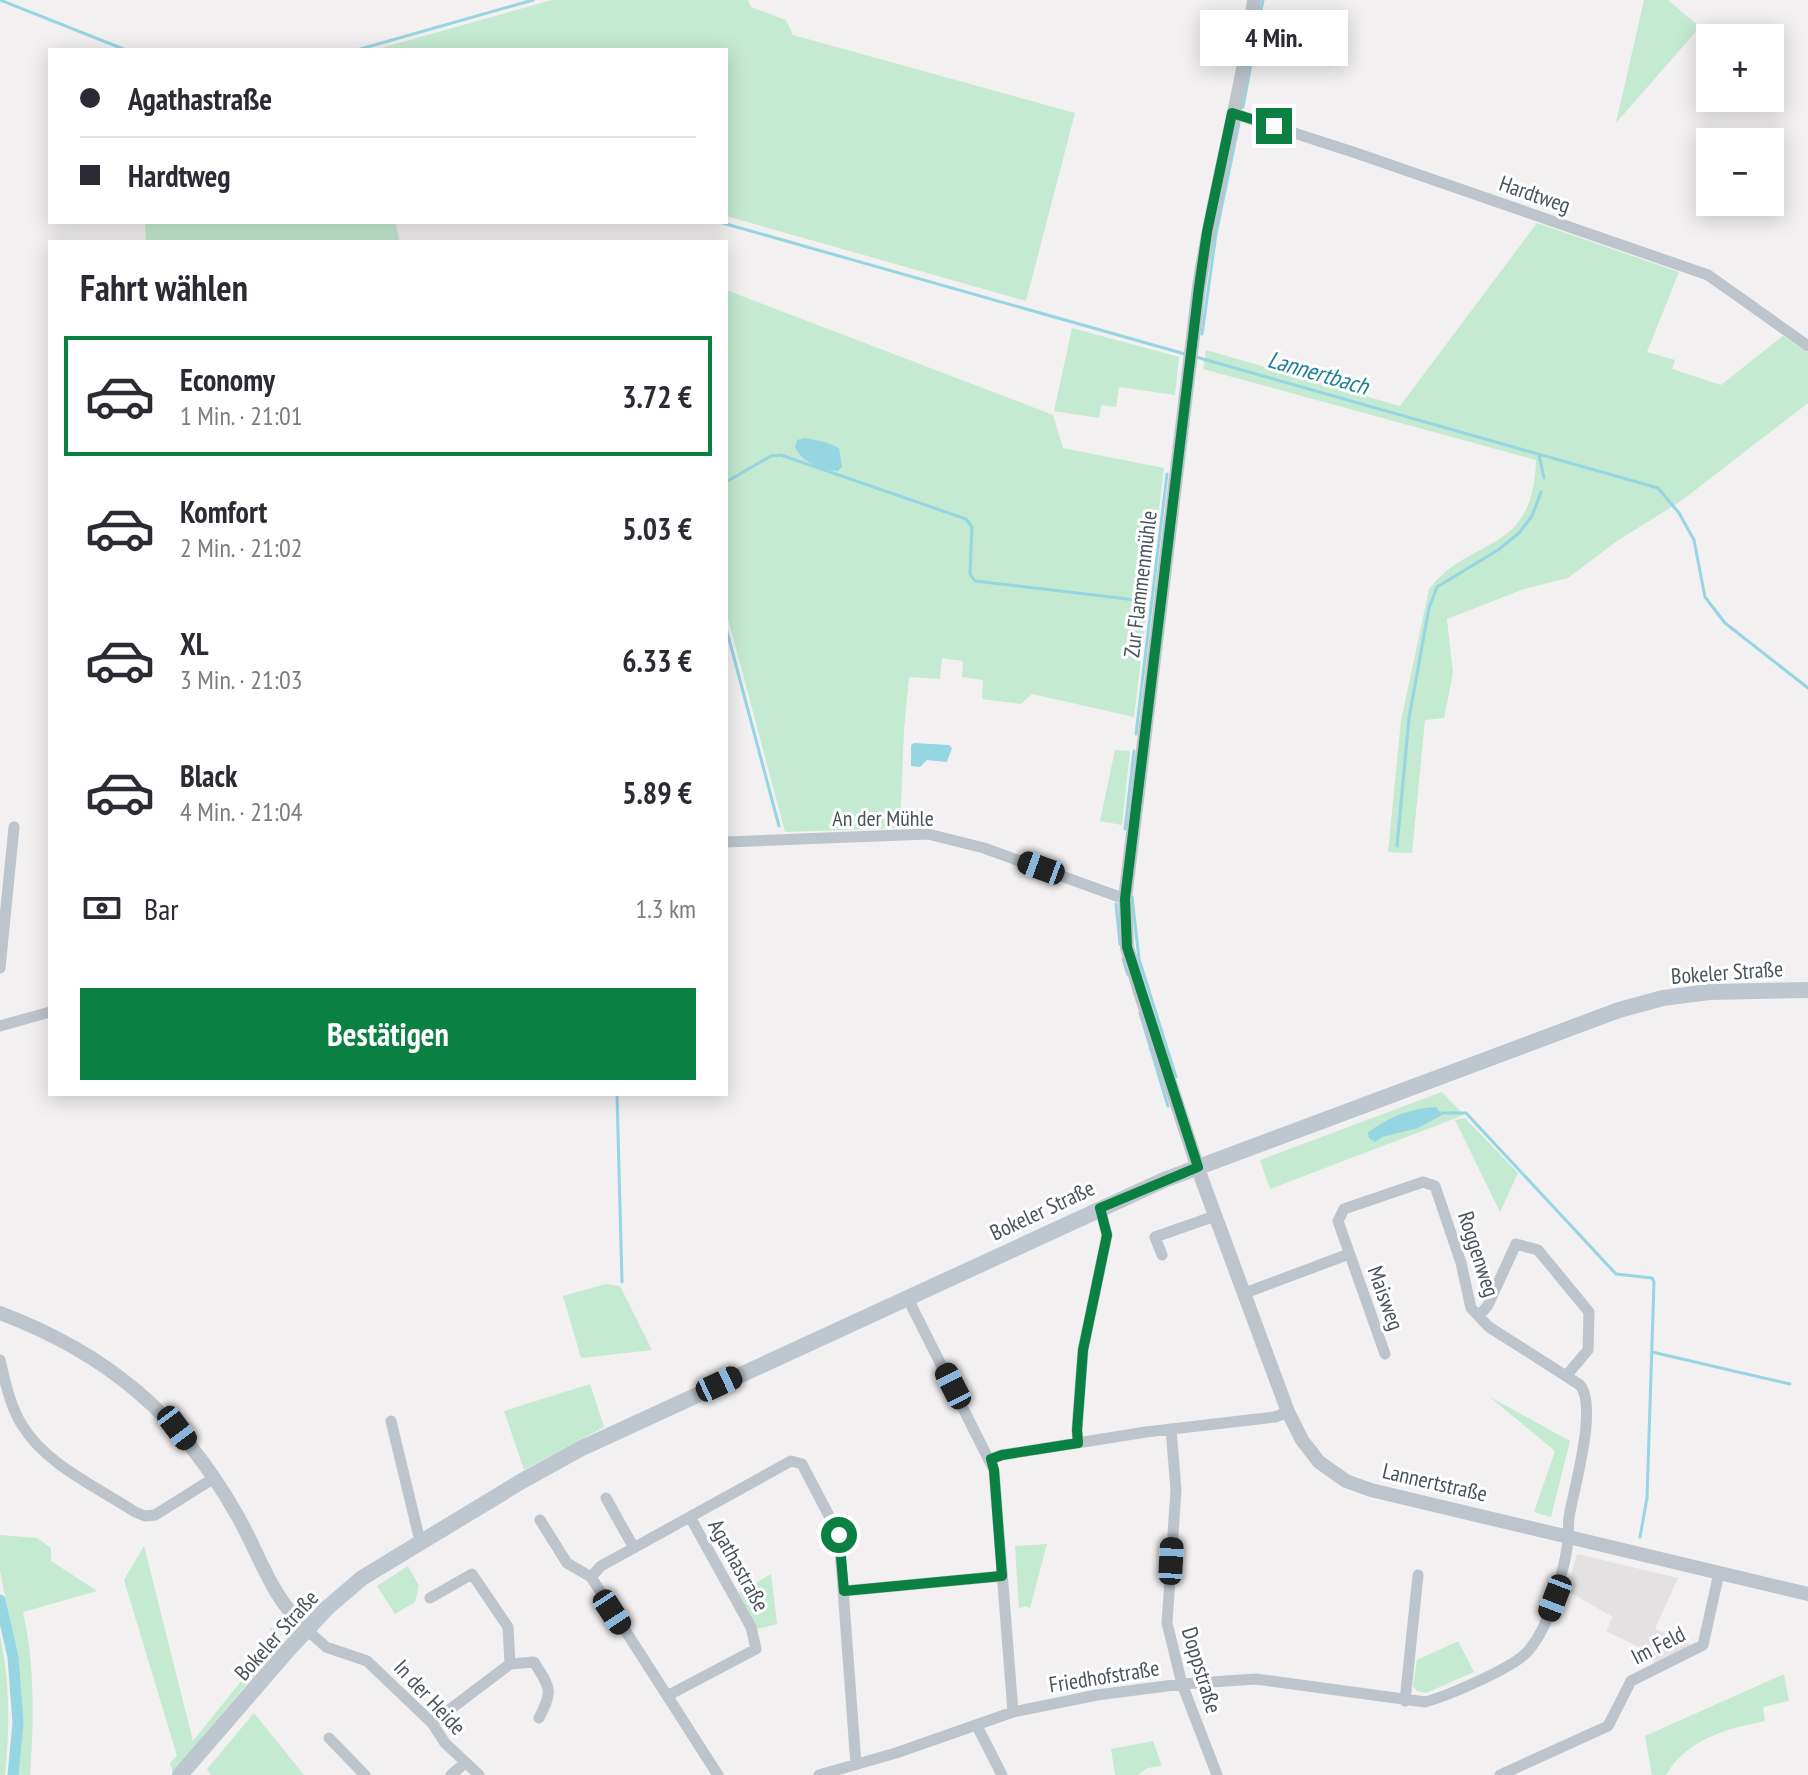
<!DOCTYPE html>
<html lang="de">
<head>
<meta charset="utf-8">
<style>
	:root { --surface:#fff; --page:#f7f7f7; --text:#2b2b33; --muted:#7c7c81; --line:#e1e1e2; --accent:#0b8043 }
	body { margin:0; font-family:"PT Sans Narrow",sans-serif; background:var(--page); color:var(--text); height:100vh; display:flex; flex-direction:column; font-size:30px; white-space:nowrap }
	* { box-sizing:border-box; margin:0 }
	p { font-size:26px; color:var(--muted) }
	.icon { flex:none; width:44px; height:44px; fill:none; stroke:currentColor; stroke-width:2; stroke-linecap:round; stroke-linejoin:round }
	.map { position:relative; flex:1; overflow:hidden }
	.sheet { position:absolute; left:48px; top:240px; width:680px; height:856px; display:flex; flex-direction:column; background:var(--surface); border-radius:0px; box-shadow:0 4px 20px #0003 }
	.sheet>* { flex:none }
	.top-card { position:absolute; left:48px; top:48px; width:680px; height:176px; border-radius:0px; box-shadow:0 4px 20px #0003; display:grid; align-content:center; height:176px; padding:0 32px; background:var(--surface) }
	.controls { position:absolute; left:1696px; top:24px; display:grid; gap:16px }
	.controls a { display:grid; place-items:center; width:88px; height:88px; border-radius:0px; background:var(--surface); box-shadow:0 4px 20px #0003; font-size:40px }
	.end { position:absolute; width:36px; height:36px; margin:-18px; border:10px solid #0b8043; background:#fff; box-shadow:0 0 0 4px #fff }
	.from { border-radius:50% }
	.bubble { position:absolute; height:56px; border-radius:0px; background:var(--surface); box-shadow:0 4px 20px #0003; font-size:26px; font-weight:600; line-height:56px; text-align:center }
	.car { position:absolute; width:24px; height:48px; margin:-24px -12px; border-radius:10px; box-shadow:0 0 6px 2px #0007; background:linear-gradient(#222 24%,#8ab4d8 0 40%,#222 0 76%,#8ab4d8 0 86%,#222 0) }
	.top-card b { display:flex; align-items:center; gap:28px; height:76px; font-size:30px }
	.top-card b+b { border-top:2px solid var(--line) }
	.top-card i { width:20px; height:20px; background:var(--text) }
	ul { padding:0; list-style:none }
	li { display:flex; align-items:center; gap:24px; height:120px; margin:0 16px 12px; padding:0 16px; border:4px solid transparent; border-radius:0px }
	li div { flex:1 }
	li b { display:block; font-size:30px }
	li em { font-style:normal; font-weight:600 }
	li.selected { border-color:var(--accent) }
	li>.icon { width:72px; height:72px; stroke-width:1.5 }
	h2 { padding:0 32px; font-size:36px; line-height:96px }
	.pay { display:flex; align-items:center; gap:20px; height:88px; padding:0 32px; font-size:30px }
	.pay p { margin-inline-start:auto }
	.button { display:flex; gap:16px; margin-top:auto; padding:16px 32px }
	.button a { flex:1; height:92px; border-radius:0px; background:var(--accent); color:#fff; font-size:32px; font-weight:600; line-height:92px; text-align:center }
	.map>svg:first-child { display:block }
</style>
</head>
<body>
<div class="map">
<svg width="1808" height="1775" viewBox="0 0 1808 1775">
	<rect width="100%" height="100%" fill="#f2f0f0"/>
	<path fill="#e3e1e1" d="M1577,1554l101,24 -23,51 35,15 -3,7 -32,14 -5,-13 -44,-21 7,-14 -46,-26z"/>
	<path fill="#c4ead1" d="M552,0h196l3,7 35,13 7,15 282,78 -49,188 -300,-85v-166h-352z
		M1644,0h24l32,27 -84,96z
		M145,222h250l5,20h-254z
		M1537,223l142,49 -32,80 28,8 -3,9 49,16 62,-49 25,17v50l-127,98 -64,40 -49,37 -44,11 -77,30 6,54 -9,45 -19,2 -13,133 -24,-1 13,-131 28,-132c43,-55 104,-32 107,-129l-333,-91 3,-19 194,56z
		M726,290l327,125 10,33 101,20 -30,249 -102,-23 -11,10 -39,-5 1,-19 -21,-3 1,-16 -21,-3 -2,21 -31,-2 -5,52 -4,99 -115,4 -59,-221z
		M1072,328l107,29 -4,38 -56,-8 -3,20 -15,-2 -2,13 -45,-7z
		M1115,750l15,1 -8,74 -22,-4z
		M1442,1092l22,23 -194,74 -10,-29z
		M1465,1118l53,55 -18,39 -45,-92z
		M606,1284l14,2 32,64 -71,8 -18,-62z
		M590,1384l14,43 -80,43 -20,-59z
		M1490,1397l80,44 -19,76 -17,-5 21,-61z
		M0,1535l37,3 14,10v13l46,30 -74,21c12,53 11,109 7,163h-13l5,-54 -5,-67 -17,-83z
		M1047,1544l-17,64 -5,-2 -6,3 -4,-63z
		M144,1546l49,195 77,-96v-17l9,2 -1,17 -105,125 -3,-9 7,-7 -53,-176z
		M408,1566l11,20 -4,16 -20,12 -18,-28z
		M771,1574l6,50 -19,5 -19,-36z
		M0,1636c10,46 10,92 5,139h-5z
		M1458,1641l16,31 -48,21 -9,-2 -4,-5 4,-26z
		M1784,1674l5,27 -26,6 2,14c-39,8 -78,18 -99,54h-14l-7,-39z
		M254,1713l50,62h-93l-4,-6z
		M1153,1741l9,25 -15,2 -9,7h-23l-4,-26z"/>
	<path fill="#96d5e2" d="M805,438l20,4 14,6 3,19 -4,4c-17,-2 -36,-8 -43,-24l2,-7z
		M914,743l35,2 3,3 -5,14 -20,-2 -7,7 -9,-1v-21z
		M1436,1107l6,8 -24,13 -36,9 -7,5 -6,-4 -1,-6c22,-15 42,-24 68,-25z"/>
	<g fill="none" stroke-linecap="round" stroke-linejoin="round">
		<path stroke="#96d5e2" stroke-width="3" d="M0,0l126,50
			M357,50l176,-50
			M1243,107l20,-107
			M719,222l466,132
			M1202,334l14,-100 23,-111
			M1196,357l462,131 21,25 15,27 11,57 20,26 83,65
			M1539,455l5,23
			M726,482l45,-26 10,-1 185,64 6,8 -2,47 5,7 161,19
			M726,628l53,198
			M1136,734l31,-260
			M1125,829l9,-78
			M1397,846l12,-128 20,-110 8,-21 61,-37 21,-17 13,-17 9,-24
			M1132,897l7,62 37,118
			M1116,904l4,40
			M1123,959l5,16
			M1140,1013l28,93
			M617,1094l5,188
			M1442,1113h24l150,161 36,4 2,4 -7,216 -7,39
			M1652,1352l138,32"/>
		<path stroke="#96d5e2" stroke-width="11" d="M0,1600l13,57 5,66 -5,52"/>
		<path stroke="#bdc4cb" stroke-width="11" d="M1232,113l124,40 352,122 100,71
			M726,842l202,-8 56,14 141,51
			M0,968l14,-141
			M0,1026l50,-14
			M1162,1255l-7,-18 60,-21
			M1245,1293l104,-39
			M907,1297l87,173 19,242
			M1480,1315l8,-10 28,-61 22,6 51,62 -1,38 -22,26
			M0,1360c5,21 10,46 22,65 24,40 75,62 113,87l10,4 10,-1 59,-37
			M391,1421l29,120
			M1171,1429l5,61 -9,133 15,61 35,91
			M1078,1443l-1,-13 6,-80 24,-115 -7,-27
			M991,1459l11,-4 144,-23 129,-15 13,-5
			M606,1498l28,50
			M540,1520l27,43 24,14
			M844,1591l158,-15
			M430,1598l42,-24 36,53 2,37
			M307,1630l19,17 41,14 65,62 13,20 34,32
			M667,1696l89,-47 -5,-22 -61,-110
			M1405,1701l13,-126
			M432,1723l78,-59 24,-2c16,26 20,28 5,56
			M977,1726l25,49
			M329,1738l36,37
			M451,1775l14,-12
			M718,1775l-127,-198 10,-11 190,-105 11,3 37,71 17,230
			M819,1775l77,-22 117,-41 84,-17 85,-11 74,-5 169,23c22,-6 91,-35 104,-52 13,-16 21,-35 26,-55 5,-15 10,-32 12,-47 2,-11 1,-21 2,-31 5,-29 29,-110 11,-132l-91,-58 -18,-19 -10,-45 -26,-77 -12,-4 -79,27 -6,12 47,133
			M1500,1775l108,-49 23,-45 72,-36 16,-72"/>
		<path stroke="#bdc4cb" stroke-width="14" d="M1254,0c-12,97 -41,191 -55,287l-74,612 2,48 13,45 62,188 86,232 14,28 17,22 27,19 25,9 437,104
			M0,1313c107,40 181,103 237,202 25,44 32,79 70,115"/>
		<path stroke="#bec7cf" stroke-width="16" d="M180,1775l108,-125 39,-42 35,-30 160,-97 58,-32 584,-269 455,-170 44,-12 46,-6 99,-2"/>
	</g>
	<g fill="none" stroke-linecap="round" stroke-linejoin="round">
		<path stroke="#0b8043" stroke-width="10" d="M839,1535l5,56 158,-15 -8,-106 -3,-11 11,-4 76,-12 -1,-13 6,-80 24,-115 -7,-27 98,-41 -71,-220 -2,-48 74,-612 8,-55 25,-119 42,13"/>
	</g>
	<g text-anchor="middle" stroke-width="6" stroke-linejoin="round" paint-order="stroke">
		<g font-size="22" fill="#4a535b" stroke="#fff">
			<text transform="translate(1535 194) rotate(19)" y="8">Hardtweg</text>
			<text transform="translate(1140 584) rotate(-83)" y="8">Zur Flammenmühle</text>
			<text x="883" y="826">An der Mühle</text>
			<text transform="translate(1727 972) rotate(-4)" y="8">Bokeler Straße</text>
			<text transform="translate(1042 1210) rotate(-25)" y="8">Bokeler Straße</text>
			<text transform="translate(1479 1254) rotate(72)" y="8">Roggenweg</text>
			<text transform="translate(1386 1298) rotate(70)" y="8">Maisweg</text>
			<text transform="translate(1435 1482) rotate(13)" y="8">Lannertstraße</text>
			<text transform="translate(739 1565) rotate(61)" y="8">Agathastraße</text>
			<text transform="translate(276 1635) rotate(-48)" y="8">Bokeler Straße</text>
			<text transform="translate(1658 1645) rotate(-27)" y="8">Im Feld</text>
			<text transform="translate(1202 1670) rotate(73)" y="8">Doppstraße</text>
			<text transform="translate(1104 1676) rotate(-9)" y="8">Friedhofstraße</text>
			<text transform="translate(430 1697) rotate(47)" y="8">In der Heide</text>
		</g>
		<g font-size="24" font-style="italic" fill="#1c7f94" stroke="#fff">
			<text transform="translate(1318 373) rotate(16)" y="8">Lannertbach</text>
		</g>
	</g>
</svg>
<div class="controls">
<a>+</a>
<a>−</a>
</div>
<i class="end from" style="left:839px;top:1535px"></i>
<i class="end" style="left:1274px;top:126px"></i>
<div class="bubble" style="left:1200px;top:10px;width:148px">4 Min.</div>
<i class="car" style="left:1041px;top:868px;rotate:290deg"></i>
<i class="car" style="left:719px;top:1384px;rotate:65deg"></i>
<i class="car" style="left:953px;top:1386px;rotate:333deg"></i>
<i class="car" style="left:177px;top:1428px;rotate:143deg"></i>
<i class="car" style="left:1171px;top:1561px;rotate:3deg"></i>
<i class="car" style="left:1555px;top:1598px;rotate:201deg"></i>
<i class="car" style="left:612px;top:1612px;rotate:147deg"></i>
<div class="top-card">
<b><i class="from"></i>Agathastraße</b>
<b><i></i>Hardtweg</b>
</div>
<section class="sheet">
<h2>Fahrt wählen</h2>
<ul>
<li class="selected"><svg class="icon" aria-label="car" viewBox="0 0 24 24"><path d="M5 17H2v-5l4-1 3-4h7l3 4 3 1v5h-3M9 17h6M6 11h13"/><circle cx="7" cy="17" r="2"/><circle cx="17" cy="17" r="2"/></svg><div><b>Economy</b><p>1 Min. · 21:01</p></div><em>3.72 €</em></li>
<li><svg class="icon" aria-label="car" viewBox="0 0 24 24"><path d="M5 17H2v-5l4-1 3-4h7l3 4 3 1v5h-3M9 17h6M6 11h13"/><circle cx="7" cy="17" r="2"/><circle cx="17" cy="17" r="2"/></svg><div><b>Komfort</b><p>2 Min. · 21:02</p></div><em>5.03 €</em></li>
<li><svg class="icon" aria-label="car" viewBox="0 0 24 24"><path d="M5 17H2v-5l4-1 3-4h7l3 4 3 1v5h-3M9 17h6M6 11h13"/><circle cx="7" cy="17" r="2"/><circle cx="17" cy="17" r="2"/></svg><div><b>XL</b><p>3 Min. · 21:03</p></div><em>6.33 €</em></li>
<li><svg class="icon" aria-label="car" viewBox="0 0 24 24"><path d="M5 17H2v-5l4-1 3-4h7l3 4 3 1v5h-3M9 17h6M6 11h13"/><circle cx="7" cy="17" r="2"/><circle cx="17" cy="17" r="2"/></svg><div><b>Black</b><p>4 Min. · 21:04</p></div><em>5.89 €</em></li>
</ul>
<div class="pay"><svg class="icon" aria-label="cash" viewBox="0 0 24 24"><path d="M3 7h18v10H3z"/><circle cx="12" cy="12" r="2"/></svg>Bar<p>1.3 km</p></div>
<div class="button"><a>Bestätigen</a></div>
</section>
</div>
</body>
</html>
